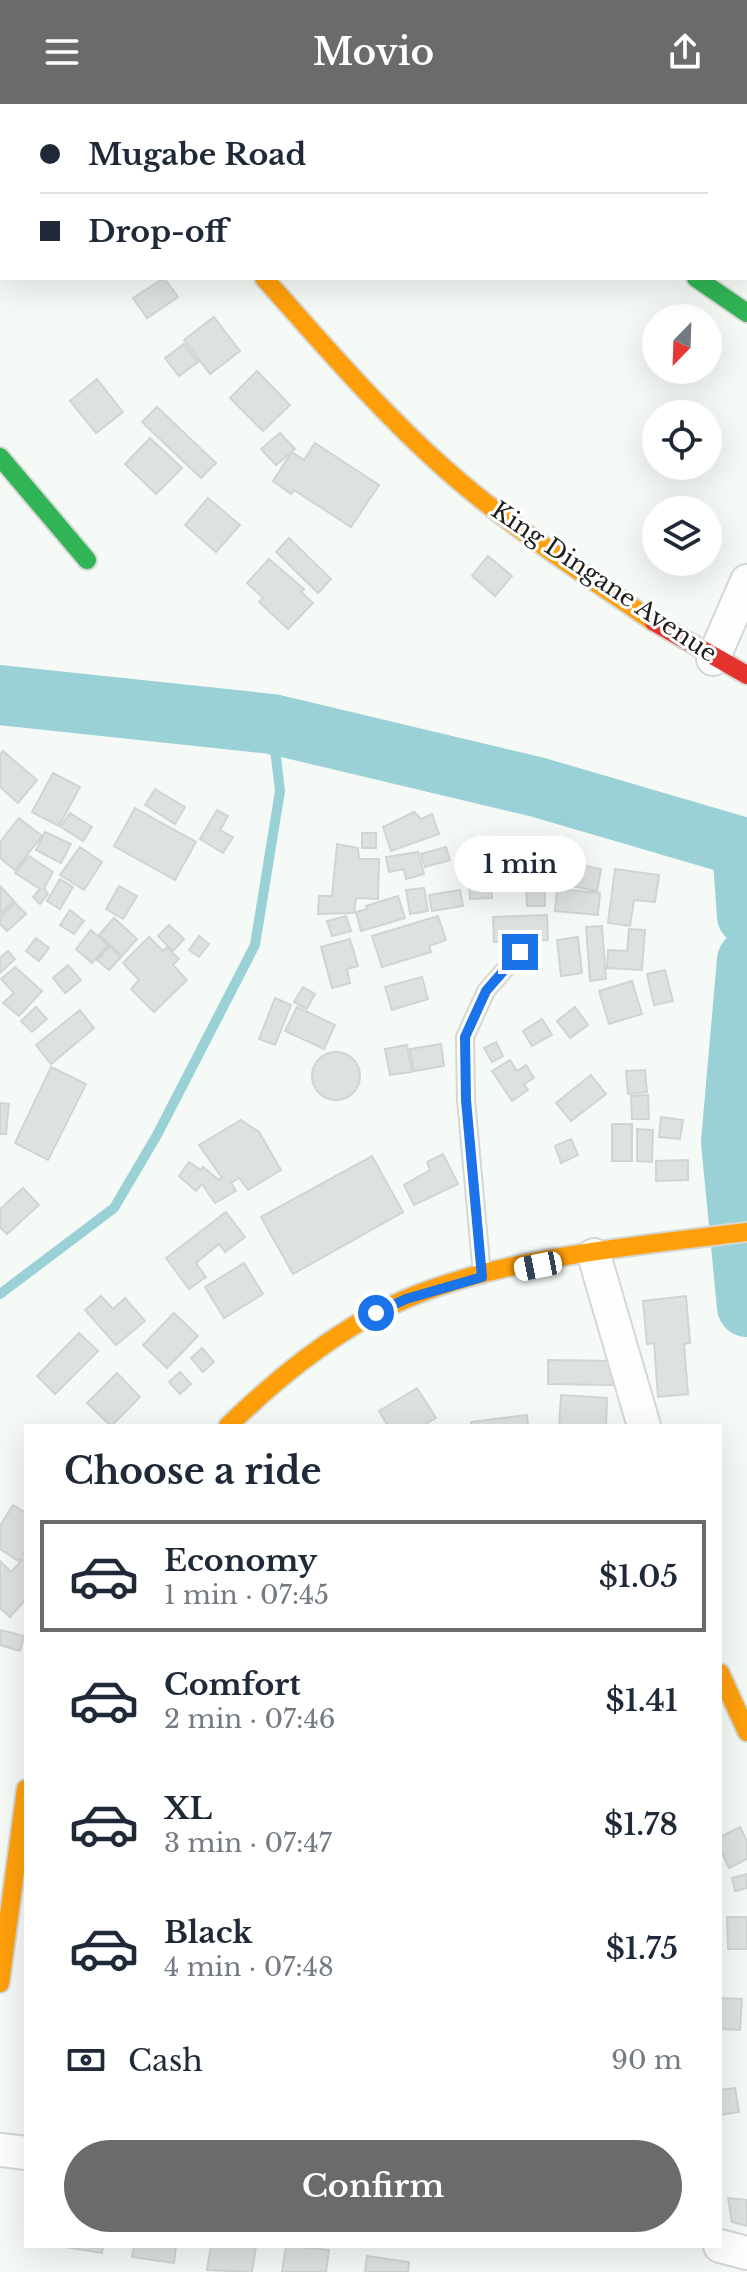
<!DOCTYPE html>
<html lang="en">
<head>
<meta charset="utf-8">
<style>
	:root { --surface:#fff; --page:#f6f6f7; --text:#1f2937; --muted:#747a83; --line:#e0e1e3; --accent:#696c69 }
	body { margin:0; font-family:"Libre Baskerville",serif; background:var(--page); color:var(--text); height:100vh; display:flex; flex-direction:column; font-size:30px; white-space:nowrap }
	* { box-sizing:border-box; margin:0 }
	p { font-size:26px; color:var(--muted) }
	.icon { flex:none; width:44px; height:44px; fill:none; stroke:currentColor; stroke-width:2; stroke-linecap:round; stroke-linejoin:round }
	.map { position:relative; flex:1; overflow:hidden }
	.panel { position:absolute; left:24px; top:1320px; width:698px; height:824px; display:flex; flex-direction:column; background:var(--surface); border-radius:0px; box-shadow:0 8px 32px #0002 }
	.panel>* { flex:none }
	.top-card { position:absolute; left:0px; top:0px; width:748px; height:176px; box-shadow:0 8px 32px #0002; display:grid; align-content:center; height:176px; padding:0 40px; background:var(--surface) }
	.needle { width:52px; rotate:203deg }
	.controls { position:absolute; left:642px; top:200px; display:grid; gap:16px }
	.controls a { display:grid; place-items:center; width:80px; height:80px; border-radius:50%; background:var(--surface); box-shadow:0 8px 32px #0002; font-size:40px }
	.end { position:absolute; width:36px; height:36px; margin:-18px; border:10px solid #1a73e8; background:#fff; box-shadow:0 0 0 4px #fff }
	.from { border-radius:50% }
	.bubble { position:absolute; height:56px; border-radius:28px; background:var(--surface); box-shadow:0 8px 32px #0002; font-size:26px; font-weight:600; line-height:56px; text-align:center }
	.car { position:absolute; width:24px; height:48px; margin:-24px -12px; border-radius:10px; box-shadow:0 0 6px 2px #0007; background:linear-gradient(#fff 24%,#345 0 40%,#fff 0 76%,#345 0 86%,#fff 0) }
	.top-card b { display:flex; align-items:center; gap:28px; height:76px; font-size:30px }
	.top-card b+b { border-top:2px solid var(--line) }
	.top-card i { width:20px; height:20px; background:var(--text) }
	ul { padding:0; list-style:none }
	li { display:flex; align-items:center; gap:24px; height:112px; margin:0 16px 12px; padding:0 24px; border:4px solid transparent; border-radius:0px }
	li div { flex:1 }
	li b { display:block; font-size:30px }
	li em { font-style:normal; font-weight:600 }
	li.on { border-color:var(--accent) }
	li>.icon { width:72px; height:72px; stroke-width:1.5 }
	h2 { padding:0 40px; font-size:36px; line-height:96px }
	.pay { display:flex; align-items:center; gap:20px; height:88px; padding:0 40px; font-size:30px }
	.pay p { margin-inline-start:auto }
	.primary-button { display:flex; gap:16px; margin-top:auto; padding:16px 40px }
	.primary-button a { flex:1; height:92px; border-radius:48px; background:var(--accent); color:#fff; font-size:32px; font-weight:600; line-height:92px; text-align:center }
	header { display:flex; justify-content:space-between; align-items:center; height:104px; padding:0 40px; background:var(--accent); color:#fff; font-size:36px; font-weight:600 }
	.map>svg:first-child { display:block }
</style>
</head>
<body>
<header><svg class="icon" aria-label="menu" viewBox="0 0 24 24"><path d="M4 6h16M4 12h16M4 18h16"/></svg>Movio<svg class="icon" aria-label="share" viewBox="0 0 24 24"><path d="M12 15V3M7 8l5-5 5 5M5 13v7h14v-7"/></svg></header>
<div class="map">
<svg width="747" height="2168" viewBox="0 0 747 2168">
	<rect width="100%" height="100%" fill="#f6faf6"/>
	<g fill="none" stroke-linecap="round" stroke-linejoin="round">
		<path stroke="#9ad1d6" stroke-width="10" d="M742,743l5,5
			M0,1190l114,-86 43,-73 98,-190 25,-154 -8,-67"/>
		<path stroke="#9ad1d6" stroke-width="60" d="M0,591l272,29 265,63 205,60 5,69
			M747,856l-16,182 16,165"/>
	</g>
	<path fill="#dee2df" stroke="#d1d5d2" stroke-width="2" d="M164,174l14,19 -31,21 -14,-20z
		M214,213l26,34 -30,23 -26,-34z
		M184,240l14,18 -19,14 -14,-18z
		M257,267l33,34 -27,26 -33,-33z
		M97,275l26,33 -27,21 -26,-32z
		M157,303l59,56 -15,15 -59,-56z
		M280,329l15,16 -19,16 -15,-16z
		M150,334l32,30 -26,26 -31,-30z
		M315,339l64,42 -28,42 -57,-37 -3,4 -18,-13 19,-29 12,8z
		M208,394l32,27 -24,27 -31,-27z
		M289,434l42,41 -13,14 -42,-41z
		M488,452l24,20 -17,20 -23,-20z
		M269,455l35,30 -3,3 12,11 -25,26 -29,-27 4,-4 -16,-15z
		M3,647l34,29 -19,23 -18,-16v-32z
		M53,669l27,14 -21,39 -27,-14z
		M155,685l30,18 -10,17 -30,-19z
		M135,704l61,34 -21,38 -61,-34z
		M217,706l11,6 -8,14 13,7 -10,16 -23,-14z
		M414,708l7,7 11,-5 7,20 -48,17 -8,-24z
		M70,709l22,14 -9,14 -22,-14z
		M19,714l23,18 -27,34 -15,-12v-16z
		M45,728l26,12 -10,19 -25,-13z
		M362,729h14v15h-14z
		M337,740l21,4 1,11h20l-1,40 -22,-1 -2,15 -36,1 1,-18h13z
		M80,743l22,15 -18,28 -24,-15z
		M446,743l4,13 -25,7 -4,-13z
		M418,748l6,22 -18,5 -2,-10 -15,3 -3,-15z
		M29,752l24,16 -9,16 4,6 -8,10 -7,-7 7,-8 -25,-16z
		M555,756l46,9 -4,22 -47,-9z
		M544,761l1,41h-18l-2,-40z
		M490,762l2,32 -22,1 -2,-31z
		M615,765l44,6 -4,27 -21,-2 -4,26 -22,-3z
		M60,775l13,8 -13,22 -13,-8z
		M0,782l14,15 -14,13z
		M119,782l18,10 -14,23 -17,-10z
		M424,784l4,23 -18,3 -4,-24z
		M557,785l43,4 -2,22 -43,-4z
		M460,786l3,16 -31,5 -3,-16z
		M398,792l7,22 -44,13 -5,-19 11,-3 -1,-3z
		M15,799l11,11 -19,17 -7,-7v-7z
		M70,806l14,11 -10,13 -14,-9z
		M547,811l1,25 -54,2 -1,-25z
		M346,812l5,15 -19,5 -5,-15z
		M438,812l8,24 -17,6 2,6 -49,15 -10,-31z
		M114,814l23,21 -15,17 -23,-21z
		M169,821l15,14 -11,12 -15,-15z
		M602,822l4,53 -16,2 -4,-54z
		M629,825l16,1 -3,40 -35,-2 1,-18 19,1z
		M91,826l17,15 -16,18 -16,-14z
		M199,832l10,8 -10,13 -10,-7z
		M149,833l14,14 4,-4 12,12 -6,6 14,15 -33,32 -23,-23 8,-9 -16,-17z
		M578,833l4,36 -21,3 -4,-36z
		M36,834l13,10 -10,13 -13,-10z
		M350,835l8,27 -11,3 3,14 -18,5 -11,-41z
		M110,842l11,11 -12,13 -12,-10z
		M8,847l7,8 -15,14v-15z
		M68,861l13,15 -16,13 -12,-15z
		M15,863l27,24 -23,25 -16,-13 11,-10 -13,-14z
		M665,866l8,31 -19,4 -7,-31z
		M422,873l6,22 -36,11 -7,-23z
		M632,877l10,33 -33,10 -10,-33z
		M303,883l12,7 -8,15 -13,-7z
		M275,894l16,7 -16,40 -16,-6z
		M36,903l11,12 -15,13 -11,-11z
		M297,903l38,18 -11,24 -39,-18z
		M575,903l13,18 -18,13 -13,-17z
		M80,906l14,18 -43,36 -15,-19z
		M542,915l10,16 -20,11 -9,-15z
		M496,938l7,14 -11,6 -8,-14z
		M441,940l3,22 -30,5 -4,-22z
		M407,941l5,27 -22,3 -5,-26z
		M312 972a24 24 0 1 1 48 0a24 24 0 1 1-48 0Z
		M510,956l7,11 9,-6 8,13 -10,6 4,6 -16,11 -20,-30z
		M51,963l35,17 -38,76 -33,-17z
		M645,966l2,22 -19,2 -2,-23z
		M591,971l15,19 -35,27 -15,-18z
		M648,991l1,24h-17l-1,-23z
		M0,999l9,1 -3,30h-6z
		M661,1013l22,3 -3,19 -21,-2z
		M241,1016l18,12 22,38 -33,20 -9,-12 -8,5 5,8 -21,12 -13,-19 -6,7 -17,-15 10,-14 12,8 2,-3 16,13 3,-2 -23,-33z
		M612,1020h20v37h-20z
		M637,1025l16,1 -1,32 -15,-1z
		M571,1035l7,16 -17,8 -6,-17z
		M443,1050l15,30 -44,21 -10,-20 26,-15 -3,-8z
		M372,1052l31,56 -110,62 -32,-57z
		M688,1056v20l-32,1v-20z
		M23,1084l16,17 -32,29 -7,-7v-18z
		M226,1108l19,25 -20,15 -6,-8 -23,19 10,14 -17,12 -23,-31z
		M244,1159l19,31 -39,24 -19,-31z
		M101,1192l12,13 12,-11 20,23 -29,24 -31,-35z
		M686,1192l4,47 -6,1 4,50 -30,3 -4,-54 -7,1 -4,-43z
		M174,1209l24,23 -31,32 -24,-23z
		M79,1229l19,18 -43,43 -18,-18z
		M202,1244l12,14 -11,10 -12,-14z
		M548,1256l66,1 -1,24 -65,-1z
		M180,1268l11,12 -11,10 -11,-12z
		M117,1269l23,24 -29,29 -24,-23z
		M417,1284l19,30 -14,8h-34l-9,-15z
		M561,1291l46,3 -1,28h-47z
		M527,1311l1,11h-56l-1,-4z
		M13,1401l13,8v37l-7,11 -19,-12v-23z
		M26,1452v43l-16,18 -10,-9v-47l11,11z
		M0,1526l24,6 -4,15 -20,-6z
		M740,1723l7,14v18l-18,9 -9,-19v-12z
		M747,1770v14l-12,3 -3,-13z
		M727,1813h20v32h-19z
		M720,1894l22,1 -2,31 -20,-1z
		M735,1984l4,24 -19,3v-25z
		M728,2094l19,2v26l-15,-4z
		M60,2142h43l-1,7z
		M134,2142h42l-2,17 -42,-6z
		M211,2142h45l-4,26 -45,-2z
		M286,2142l43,4 -3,22h-44z
		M367,2152l42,6 -1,10h-43z"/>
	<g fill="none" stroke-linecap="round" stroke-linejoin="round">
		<defs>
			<path id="lane" d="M482,1171l-16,-175 -1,-63 21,-46 34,-39"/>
			<path id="street" d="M141,0l1,2
				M511,0l2,2
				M713,555l34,-78
				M594,1151l50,171
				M0,2046l26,3
				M720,2142l27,7"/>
			<path id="fast" d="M696,174l51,35
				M0,353l87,103"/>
			<path id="slow" d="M264,174c58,65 115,132 180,190 65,58 139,105 210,154
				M228,1322c46,-45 98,-88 156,-117 102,-51 250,-63 363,-77
				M720,1569l27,59
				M0,1879l26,-194"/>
			<path id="jam" d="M654,518l93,53"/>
		</defs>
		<use href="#lane" stroke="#d4d7d4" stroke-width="20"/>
		<use href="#street" stroke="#d4d7d4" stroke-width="36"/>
		<use href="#fast" stroke="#d4d7d4" stroke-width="22"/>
		<use href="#slow" stroke="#d4d7d4" stroke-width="22"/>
		<use href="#jam" stroke="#d4d7d4" stroke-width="22"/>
		<use href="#lane" stroke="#fefefe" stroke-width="16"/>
		<use href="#street" stroke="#fefefe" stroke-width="32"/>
		<use href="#fast" stroke="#30b455" stroke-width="18"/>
		<use href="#slow" stroke="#ff9f0a" stroke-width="18"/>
		<use href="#jam" stroke="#e5322d" stroke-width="18"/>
	</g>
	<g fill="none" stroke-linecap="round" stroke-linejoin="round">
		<path stroke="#1a73e8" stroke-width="10" d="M376,1209l30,-14 76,-22 -16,-177 -1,-63 21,-46 34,-39"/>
	</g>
	<g text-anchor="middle" stroke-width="6" stroke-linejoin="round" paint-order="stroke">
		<g font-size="24" fill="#1d201d" stroke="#fff">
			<text transform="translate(604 478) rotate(34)" y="8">King Dingane Avenue</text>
		</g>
	</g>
</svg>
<div class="controls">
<a><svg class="needle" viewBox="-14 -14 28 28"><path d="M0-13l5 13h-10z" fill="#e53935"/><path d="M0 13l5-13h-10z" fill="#747a83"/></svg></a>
<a><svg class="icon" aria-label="locate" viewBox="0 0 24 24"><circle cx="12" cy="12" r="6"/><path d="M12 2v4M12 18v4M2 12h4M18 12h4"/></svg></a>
<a><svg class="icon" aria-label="layers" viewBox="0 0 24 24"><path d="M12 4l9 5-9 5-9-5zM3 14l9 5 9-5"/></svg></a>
</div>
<i class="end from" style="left:376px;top:1209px"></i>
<i class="end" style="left:520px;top:848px"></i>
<div class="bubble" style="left:454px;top:732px;width:132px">1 min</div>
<i class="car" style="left:538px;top:1162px;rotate:259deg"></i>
<div class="top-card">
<b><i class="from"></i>Mugabe Road</b>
<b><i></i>Drop-off</b>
</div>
<section class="panel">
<h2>Choose a ride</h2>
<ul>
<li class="on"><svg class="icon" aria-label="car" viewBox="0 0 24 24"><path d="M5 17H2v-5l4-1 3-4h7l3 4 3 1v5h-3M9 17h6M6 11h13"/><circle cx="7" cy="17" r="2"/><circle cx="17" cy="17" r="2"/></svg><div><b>Economy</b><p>1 min · 07:45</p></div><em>$1.05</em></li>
<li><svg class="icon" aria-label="car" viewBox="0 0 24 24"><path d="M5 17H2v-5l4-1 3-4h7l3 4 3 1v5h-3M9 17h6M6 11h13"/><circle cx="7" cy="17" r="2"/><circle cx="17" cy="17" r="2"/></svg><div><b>Comfort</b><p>2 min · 07:46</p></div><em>$1.41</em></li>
<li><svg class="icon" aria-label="car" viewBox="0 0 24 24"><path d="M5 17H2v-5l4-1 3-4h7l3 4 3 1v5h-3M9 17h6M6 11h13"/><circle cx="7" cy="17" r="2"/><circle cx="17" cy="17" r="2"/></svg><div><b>XL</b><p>3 min · 07:47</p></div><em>$1.78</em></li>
<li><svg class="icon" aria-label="car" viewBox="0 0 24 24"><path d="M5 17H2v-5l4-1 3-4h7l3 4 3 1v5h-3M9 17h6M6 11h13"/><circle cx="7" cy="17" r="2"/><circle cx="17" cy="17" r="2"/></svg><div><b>Black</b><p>4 min · 07:48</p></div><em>$1.75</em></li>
</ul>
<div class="pay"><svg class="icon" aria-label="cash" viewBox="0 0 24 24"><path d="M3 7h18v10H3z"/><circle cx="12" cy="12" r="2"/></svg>Cash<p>90 m</p></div>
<div class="primary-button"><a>Confirm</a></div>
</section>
</div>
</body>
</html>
